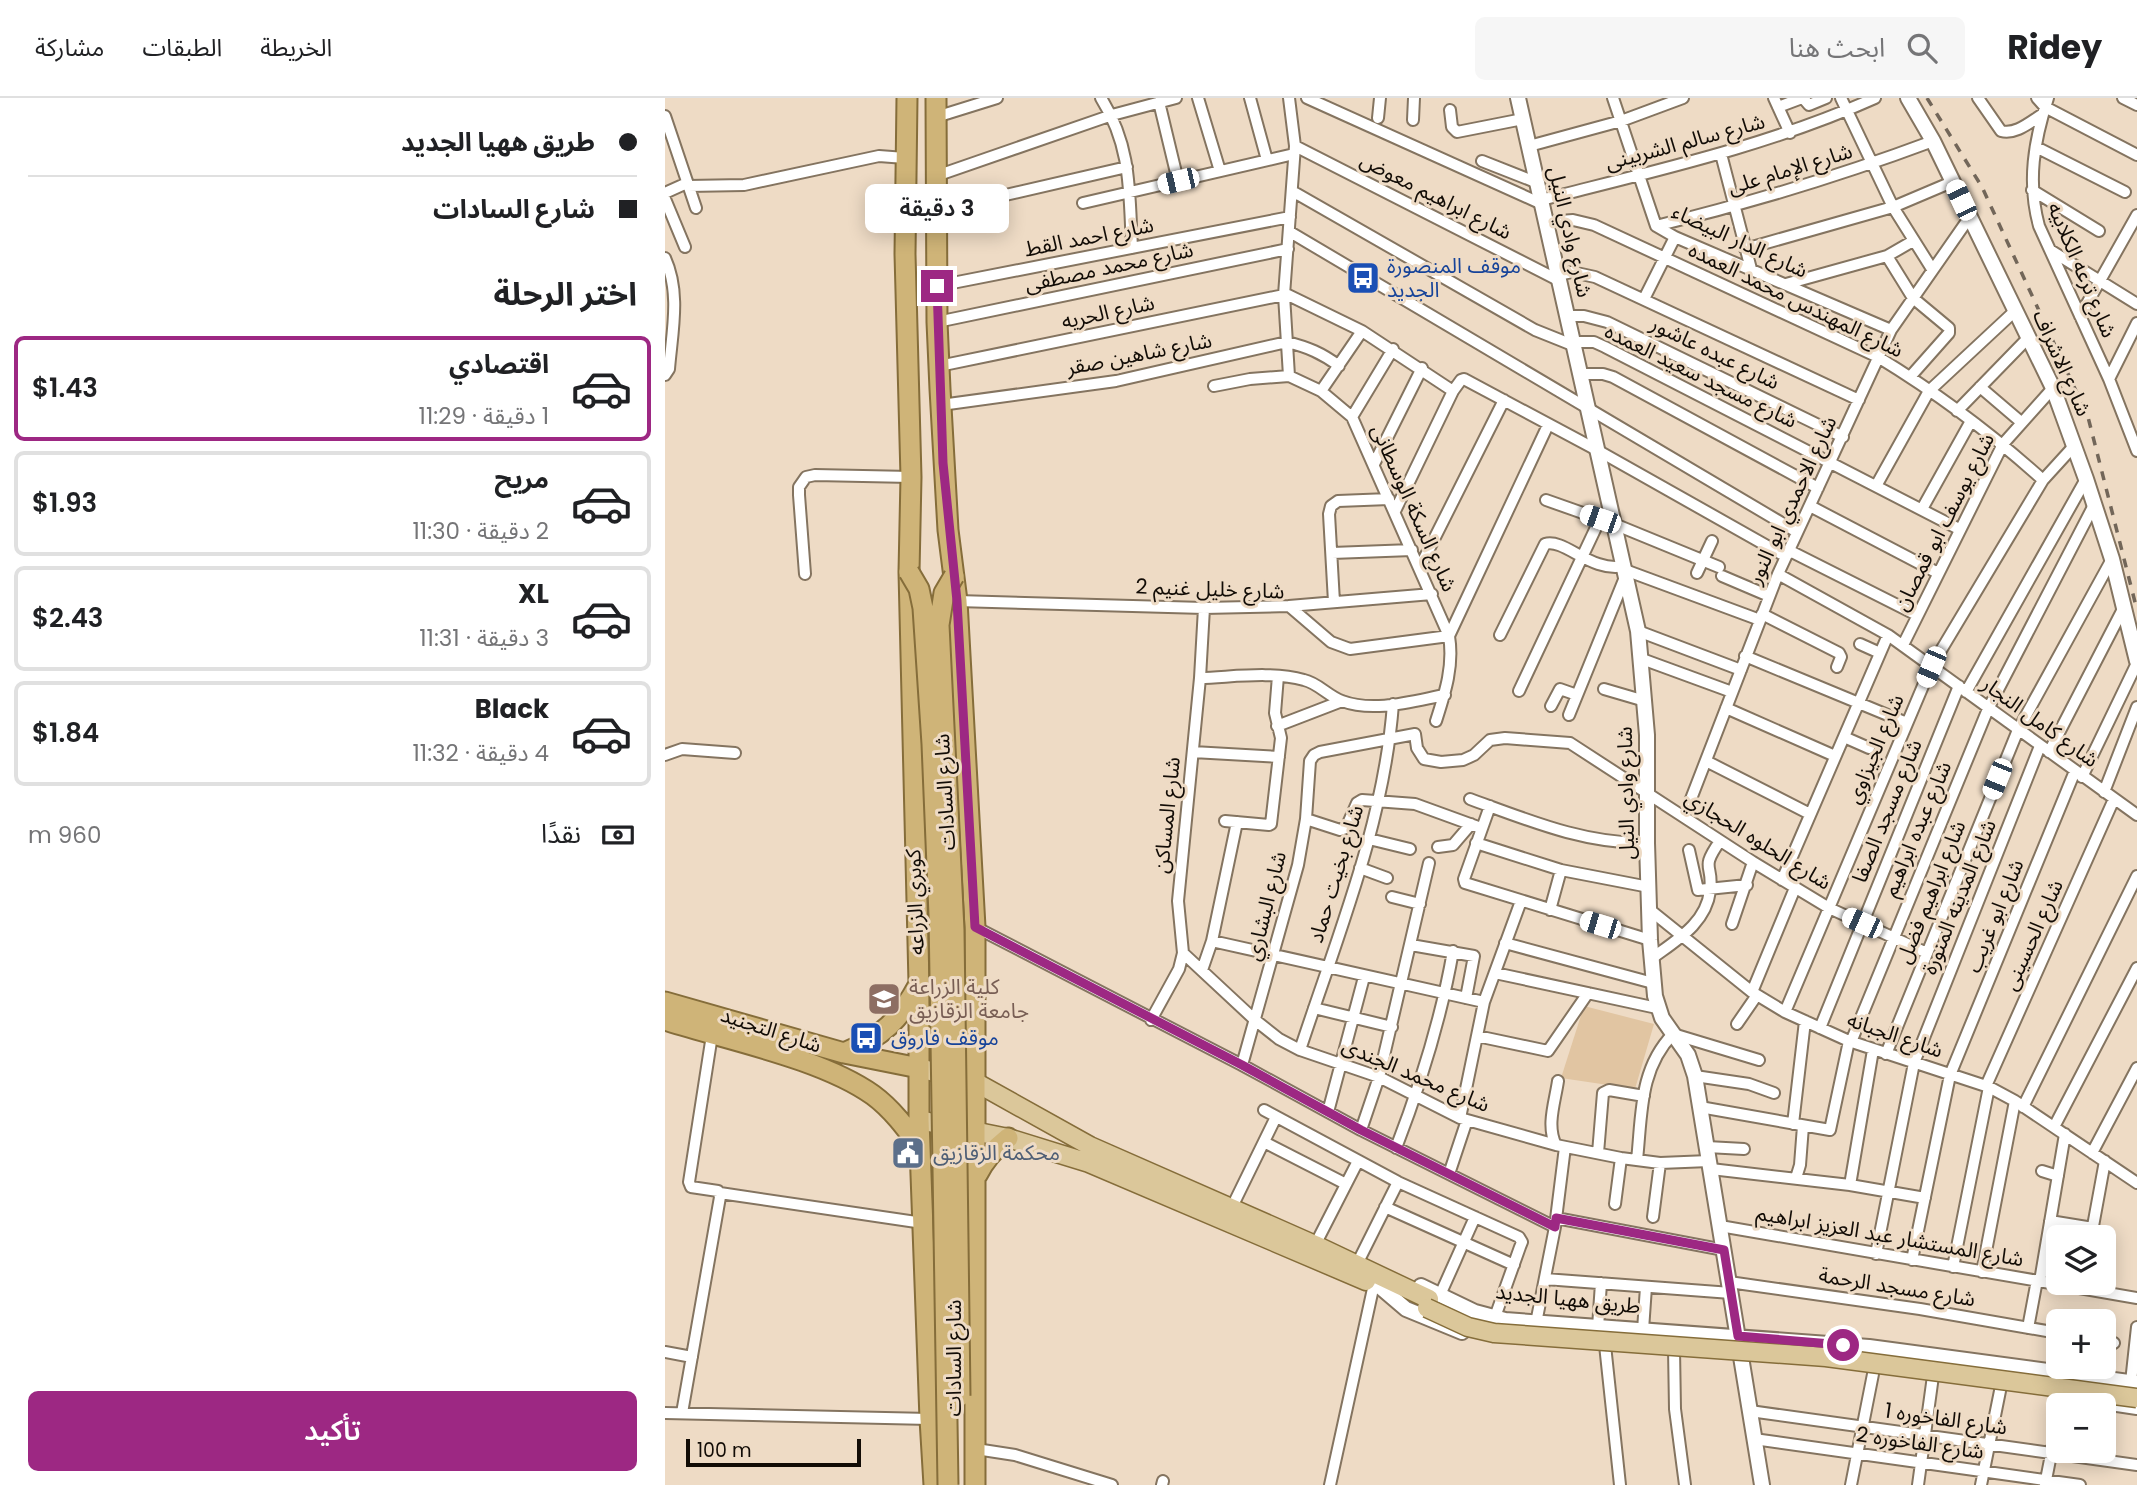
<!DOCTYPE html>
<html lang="ar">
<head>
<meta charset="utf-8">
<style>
	:root { --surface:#fff; --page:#f6f6f6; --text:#202124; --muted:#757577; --line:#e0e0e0; --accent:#9d2883 }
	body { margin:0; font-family:Poppins,"Noto Sans Arabic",sans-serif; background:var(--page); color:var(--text); direction:rtl; height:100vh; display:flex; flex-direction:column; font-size:26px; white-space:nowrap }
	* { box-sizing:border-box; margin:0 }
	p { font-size:23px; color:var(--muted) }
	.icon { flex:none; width:38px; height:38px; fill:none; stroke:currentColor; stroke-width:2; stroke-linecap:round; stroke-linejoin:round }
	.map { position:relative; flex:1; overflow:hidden; direction:ltr }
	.panel { display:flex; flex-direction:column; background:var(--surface); width:665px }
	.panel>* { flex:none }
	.banner { display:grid; align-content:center; height:154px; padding:0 28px; background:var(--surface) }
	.fabs { position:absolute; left:1381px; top:1127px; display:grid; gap:14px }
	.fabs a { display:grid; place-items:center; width:70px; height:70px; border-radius:10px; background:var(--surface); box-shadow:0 4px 18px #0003; font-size:35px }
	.scale { position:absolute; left:21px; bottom:18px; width:175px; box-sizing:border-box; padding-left:7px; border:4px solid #120c06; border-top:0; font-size:19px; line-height:24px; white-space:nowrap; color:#120c06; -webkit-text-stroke:5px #eedbc5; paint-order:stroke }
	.end { position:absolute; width:32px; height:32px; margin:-16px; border:9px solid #9d2883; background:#fff; box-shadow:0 0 0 4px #fff }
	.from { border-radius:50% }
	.bubble { position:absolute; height:49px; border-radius:10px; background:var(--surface); box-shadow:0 4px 18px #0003; font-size:23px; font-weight:600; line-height:49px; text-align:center; direction:rtl }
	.car { position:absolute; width:21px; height:42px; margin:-21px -10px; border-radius:9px; box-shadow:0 0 5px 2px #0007; background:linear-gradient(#fff 24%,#345 0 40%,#fff 0 76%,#345 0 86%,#fff 0) }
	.banner b { display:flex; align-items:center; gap:24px; height:66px; font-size:26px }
	.banner b+b { border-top:2px solid var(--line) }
	.banner i { width:18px; height:18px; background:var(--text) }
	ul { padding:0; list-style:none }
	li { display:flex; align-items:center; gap:21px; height:105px; margin:0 14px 10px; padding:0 14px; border:4px solid var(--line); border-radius:10px }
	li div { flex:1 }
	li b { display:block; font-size:26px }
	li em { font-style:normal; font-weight:600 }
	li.selected { border-color:var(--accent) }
	li>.icon { width:63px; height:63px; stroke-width:1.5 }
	h2 { padding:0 28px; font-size:32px; line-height:84px }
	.pay { display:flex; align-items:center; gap:18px; height:77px; padding:0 28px; font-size:26px }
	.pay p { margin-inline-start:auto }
	.action { display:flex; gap:14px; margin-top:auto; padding:14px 28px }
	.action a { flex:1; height:80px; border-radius:10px; background:var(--accent); color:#fff; font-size:28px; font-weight:600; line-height:80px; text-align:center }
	header { display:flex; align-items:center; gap:42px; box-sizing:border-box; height:98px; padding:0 35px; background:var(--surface); border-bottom:2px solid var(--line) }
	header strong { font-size:33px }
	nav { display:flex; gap:38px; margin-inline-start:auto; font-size:24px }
	.search { width:490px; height:63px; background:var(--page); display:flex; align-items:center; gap:18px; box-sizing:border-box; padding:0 24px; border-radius:10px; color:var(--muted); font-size:26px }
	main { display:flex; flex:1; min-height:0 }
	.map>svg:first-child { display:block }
</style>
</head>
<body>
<header>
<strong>Ridey</strong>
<div class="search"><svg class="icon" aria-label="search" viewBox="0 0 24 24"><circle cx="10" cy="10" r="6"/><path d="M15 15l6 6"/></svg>ابحث هنا</div>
<nav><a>الخريطة</a><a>الطبقات</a><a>مشاركة</a></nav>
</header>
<main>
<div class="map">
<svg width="1472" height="1387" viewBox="0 0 1472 1387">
	<rect width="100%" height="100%" fill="#eedbc5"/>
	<path fill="#e1c5a2" d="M919,908l70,18 -19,65 -74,-11z"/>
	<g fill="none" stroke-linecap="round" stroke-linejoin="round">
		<defs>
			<path id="minor" d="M436,0c31,49 28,94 31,150
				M533,0l22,73
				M585,0l17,62
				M624,0l6,48 -11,149 5,81
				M642,0l235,106
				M948,0l43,128 19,11 216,93
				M1109,0l16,35
				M1138,0l6,7 17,-7
				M1176,0l52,109 39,62
				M1313,0l23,33c15,4 29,-9 42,-17
				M1372,0l8,9 92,48
				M1383,0c-14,43 -21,84 -9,128l70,153 28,72
				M1458,0l14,7
				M494,4l19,79
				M1113,9l24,-9
				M785,12l2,17 5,5 66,-13
				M0,18l31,92
				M271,19l61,-19
				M713,20l2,-20
				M748,22l1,-22
				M630,48l265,135
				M864,48l92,-25 62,-23
				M1371,49l89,45
				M1056,56l30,115
				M817,63l56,22
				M271,78l176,-61 64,-17
				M23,88l56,-1 135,-29 26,2
				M1367,92l67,41
				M627,93l243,139 40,16
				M0,95l22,-10
				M0,101l20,48
				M876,102c113,-29 227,-54 334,-102
				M418,105l211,-49
				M271,113l191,-44
				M881,124l27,-2 21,5 284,132c59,36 114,77 165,123
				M991,128c94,-23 186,-51 277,-85
				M625,134l507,300
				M1080,151l148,-42 59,-25
				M1385,152l87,54
				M1222,158l26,42 36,30v5l-39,44
				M0,160c16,35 7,74 4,111l-4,6
				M893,177l14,-3 23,5 264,123
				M1121,186l101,-28 26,-15
				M272,188l353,-69
				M619,195l78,38 91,60
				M979,201l31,-62
				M903,218h16l23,6 236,115
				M1415,218l57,-101
				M272,224l351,-73
				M909,244h20l11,5 354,182
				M274,268l345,-71
				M916,276h22l10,3 205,111
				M1444,281l28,-56
				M549,288l36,-7 39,-3 32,15 31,26 97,219c5,30 -4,57 -13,85
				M1315,289l41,35
				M656,293l41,-60
				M276,307l175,-24 171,-39c20,5 35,11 52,24
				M1292,313l72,-74
				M687,319l41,-68
				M709,366l48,-96
				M1211,388l53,-95 87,-81
				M881,402l68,24 105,43
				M1145,408l128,67
				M1257,411l49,-88
				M730,413l58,-120 8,-11 3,-1 133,71 188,106
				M1123,452l129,65
				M667,455l80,-3
				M755,469l84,-167
				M960,472l135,50
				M1032,475l15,-32
				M140,476l-6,-79v-8l7,-10 9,-2 96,2
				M1113,476l110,61 249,180
				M1057,478l47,20
				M292,503l247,7 85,-2 42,36 19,7 99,-13 99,-211
				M669,504l-5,-88 2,-8 7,-5 51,-2
				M624,508l143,-12
				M1097,516l77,39 2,4 -4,10
				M973,533l103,39
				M835,537l45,-91c20,-6 46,29 79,22
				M1195,546l20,9
				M1238,547l100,-201 50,-56
				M1080,558l162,67
				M977,561l90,33
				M535,580c34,-1 71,-7 104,2 14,3 24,16 38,21 32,12 71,0 103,-6
				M939,591l41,12
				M854,593l81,-172
				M1301,594l120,-213
				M886,608l9,-17 17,6
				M1061,610l109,48
				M904,617l57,-140
				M612,628l65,-25
				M1179,639l25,11
				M528,654l86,5
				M1384,654l74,-143
				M0,657l17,-6 53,4
				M1041,663l104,53
				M1417,679l55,-114
				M1439,694l33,-85
				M805,701c58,21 114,45 177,44
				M825,708l-26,73 1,4 185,57
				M1019,719l94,-243 113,-244 78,-112
				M641,721l34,11 6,-2 11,-25 5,-3 53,4 66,24
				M560,723l44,4 2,-1 10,-86 -6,-25 3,-37
				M704,741l41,10
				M811,745l85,27 88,17
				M773,749l15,-2 18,-21
				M1024,752l9,40 49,-5
				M695,770l27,10
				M1117,782l106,-245
				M727,799l28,7
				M885,812l11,-40
				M985,812l102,82 33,20 64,29 140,46 26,14 122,82
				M1067,826l21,-62
				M310,829l267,138 119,65 194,97
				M547,843l272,61
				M840,845l148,40
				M746,847l63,11 -8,42
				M518,855l72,67 24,19 21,11 79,27 81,41 96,27 65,13 39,5 49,-2
				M986,861c24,-18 55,-35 59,-68 4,-28 -11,-20 10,-50
				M537,872l10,-29 25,-119
				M830,875l162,35
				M1087,894l43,-104
				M649,910l78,19
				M1120,914l146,-345 112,-187 31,-34
				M486,922l28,-51 4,-16 -5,-52 22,-223 4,-70
				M1072,926l20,-29
				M1155,930l139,-342
				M812,938l71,15 40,-58
				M1186,944l137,-333 106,-204
				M635,952c37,-113 84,-226 93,-346
				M1221,956l132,-324 94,-171
				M577,967l56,-200 8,-46 4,-58 4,-6 6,-3 95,-18 2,14 7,11 17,3 22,-2 11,-5 16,-15 15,-2 65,5 183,119 76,46 98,45
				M1030,978l54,8 25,9
				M1321,988l128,-287
				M1035,1009l130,23 19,-89
				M1358,1009l114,-231
				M599,1012l134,72 121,55 3,5 -2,5 -25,70
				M663,1014l36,-135
				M795,1020l24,-116 37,-101
				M1128,1026l12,-103
				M1389,1029l83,-159
				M696,1032l18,-53 50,-214
				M599,1044l82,42
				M891,1047c-10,-19 -1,-43 2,-64
				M1042,1049l37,2
				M731,1050c25,-65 45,-128 57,-197
				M933,1055l5,-60 6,-3 35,6
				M1427,1055l45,-85
				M972,1062c5,-46 2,-91 36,-126l86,26
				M1046,1071l139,16 75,13
				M1377,1073l16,5
				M784,1076l18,-54
				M1131,1080l4,-13 3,-39
				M1185,1087l23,-135
				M55,1095l203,30
				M950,1106l6,-46
				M567,1109l44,-90
				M720,1109l129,58
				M988,1119l7,-54
				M891,1120l168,32
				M1385,1123l43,7
				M1055,1128l417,72
				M1426,1139l14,-76
				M650,1147l43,-84
				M1211,1156l38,-191 126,-317
				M1247,1162l38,-185 125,-304
				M692,1166l41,-82
				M1288,1169l36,-180
				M1317,1174l33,-171
				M880,1181l186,14
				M1375,1183l25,-147
				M1064,1184l191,27 138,24
				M775,1197l35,-78
				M871,1225l19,-96 10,-80
				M933,1229l3,-44
				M1363,1230l9,-48
				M978,1232l3,-43
				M1438,1243l11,2
				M940,1247l15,140
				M1009,1251l1,60 10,76
				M0,1254l27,5
				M1466,1284l6,-55
				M1396,1307l2,-9
				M1085,1313l387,54
				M0,1315l265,6
				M17,1315l38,-216 -2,-6 -27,-4 -2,-5 23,-147
				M1089,1341l326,46
				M311,1351l39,6 97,30
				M497,1387l1,-4
				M665,1387l44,-201
				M1186,1387l23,-116
				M1253,1387l15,-109
				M1316,1387l20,-99
				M1380,1387l13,-66"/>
			<path id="tertiary" d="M853,0l120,533 9,104v108l3,97 5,56 7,22 26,37 7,21 67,409
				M1243,0l25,43 120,247 33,91 26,80 25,102
				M714,1188l27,23 56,23
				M756,1188l54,26 30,8 364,27 268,36
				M1439,1304l33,5"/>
			<path id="primary" d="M254,970l58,15 113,63 225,99 114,54
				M254,1022l89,18 81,25 277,118"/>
			<path id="trunk" d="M242,0l-2,156 6,223 -2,95 10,411v137l11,299 4,66
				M271,0l1,224 3,67 8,141 9,71 18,326v558
				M0,904l179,51 75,15
				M0,922c62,20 156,38 208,75 19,14 33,33 47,52
				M179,955c38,-16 56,-33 75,-69
				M312,1077c8,-16 17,-26 31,-37"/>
		</defs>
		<use href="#minor" stroke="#847460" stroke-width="14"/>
		<use href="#tertiary" stroke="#847460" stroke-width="18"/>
		<use href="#primary" stroke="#856d3a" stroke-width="21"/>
		<use href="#trunk" stroke="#856d3a" stroke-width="23"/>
		<use href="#minor" stroke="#fff" stroke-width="10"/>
		<use href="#tertiary" stroke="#fff" stroke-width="14"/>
		<use href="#primary" stroke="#dbc79a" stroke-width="18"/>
		<use href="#trunk" stroke="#cfb478" stroke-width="19"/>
		<path stroke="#726659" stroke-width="3.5" stroke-dasharray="9 9" stroke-linecap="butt" d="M1262,0l55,89 106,230 49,193"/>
		<defs>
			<path id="primary-bridge" d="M762,1210l41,19 26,6 332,24 311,41"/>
			<path id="trunk-bridge" d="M244,474l10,17 4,19 9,136 7,171 9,570
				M289,478l-10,17 -5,32 15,305 6,466"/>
		</defs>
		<use href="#primary-bridge" stroke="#856d3a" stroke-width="21" stroke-linecap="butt"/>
		<use href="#trunk-bridge" stroke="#856d3a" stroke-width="23" stroke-linecap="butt"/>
		<use href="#primary-bridge" stroke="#dbc79a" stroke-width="18"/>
		<use href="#trunk-bridge" stroke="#cfb478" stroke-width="19"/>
	</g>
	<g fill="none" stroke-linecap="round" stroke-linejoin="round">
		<path stroke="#9d2883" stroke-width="9" d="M272,188l6,177 14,138 18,326 267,138 119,65 194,97 1,-9 168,32 14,86 105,9"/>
	</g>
	<defs>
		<symbol id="bus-square" viewBox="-11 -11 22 22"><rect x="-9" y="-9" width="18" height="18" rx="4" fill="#1a4fb4" stroke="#eedbc5"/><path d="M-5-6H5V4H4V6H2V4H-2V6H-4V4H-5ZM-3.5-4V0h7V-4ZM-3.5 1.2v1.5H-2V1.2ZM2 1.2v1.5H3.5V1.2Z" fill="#fff"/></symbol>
		<symbol id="school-square" viewBox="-11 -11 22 22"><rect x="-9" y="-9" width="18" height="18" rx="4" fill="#8d6e63" stroke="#eedbc5"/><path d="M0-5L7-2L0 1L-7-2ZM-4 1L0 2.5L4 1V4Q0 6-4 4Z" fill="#fff"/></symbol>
		<symbol id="civic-square" viewBox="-11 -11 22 22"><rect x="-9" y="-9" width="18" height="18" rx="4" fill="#5c6f8a" stroke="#eedbc5"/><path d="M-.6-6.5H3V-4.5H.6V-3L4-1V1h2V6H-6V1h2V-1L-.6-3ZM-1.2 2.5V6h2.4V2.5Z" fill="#fff"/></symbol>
	</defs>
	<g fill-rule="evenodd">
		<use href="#bus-square" x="679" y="161" width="38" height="38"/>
		<use href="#school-square" x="200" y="882" width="38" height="38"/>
		<use href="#bus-square" x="182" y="921" width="38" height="38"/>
		<use href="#civic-square" x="224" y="1036" width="38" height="38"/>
	</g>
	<g text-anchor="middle" stroke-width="6" stroke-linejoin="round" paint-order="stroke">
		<g font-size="21" fill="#120c06" stroke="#eedbc5">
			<text transform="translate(1020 44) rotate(-15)" y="7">شارع سالم الشربينى</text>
			<text transform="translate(1125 71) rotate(-17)" y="7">شارع الإمام على</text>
			<text transform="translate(771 98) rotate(27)" y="7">شارع ابراهيم معوض</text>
			<text transform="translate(905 134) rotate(77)" y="7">شارع وادي النيل</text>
			<text transform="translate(424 139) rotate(-11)" y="7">شارع احمد القط</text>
			<text transform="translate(1075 143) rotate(25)" y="7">شارع الدار البيضاء</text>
			<text transform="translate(444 169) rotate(-12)" y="7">شارع محمد مصطفى</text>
			<text transform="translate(1417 172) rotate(67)" y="7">شارع ترعه الكلابيه</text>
			<text transform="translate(1131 202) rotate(26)" y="7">شارع المهندس محمد العمده</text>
			<text transform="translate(443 214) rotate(-12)" y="7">شارع الحريه</text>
			<text transform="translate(1050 255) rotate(26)" y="7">شارع عبده عاشور</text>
			<text transform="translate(474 256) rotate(-11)" y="7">شارع شاهين صقر</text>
			<text transform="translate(1397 265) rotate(66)" y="7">شارع الاشراف</text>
			<text transform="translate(1036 278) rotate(26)" y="7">شارع مسجد سعيد العمده</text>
			<text transform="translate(1127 402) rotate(-65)" y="7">شارع الاحمدي ابو النور</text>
			<text transform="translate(749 410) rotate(66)" y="7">شارع السكة الوسطانى</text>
			<text transform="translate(1279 424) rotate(-63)" y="7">شارع يوسف ابو قمصان</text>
			<text transform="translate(545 491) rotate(2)" y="7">شارع خليل غنيم 2</text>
			<text transform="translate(1375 624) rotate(36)" y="7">شارع كامل النجار</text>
			<text transform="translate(1210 651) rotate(-67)" y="7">شارع الجيزاوي</text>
			<text transform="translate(280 694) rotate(-93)" y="7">شارع السادات</text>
			<text transform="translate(961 695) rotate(-91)" y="7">شارع وادي النيل</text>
			<text transform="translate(1222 713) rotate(-68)" y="7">شارع مسجد الصفا</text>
			<text transform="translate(502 717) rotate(-84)" y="7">شارع المساكن</text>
			<text transform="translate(1252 731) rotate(-67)" y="7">شارع عبده ابراهيم</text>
			<text transform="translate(1093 742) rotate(32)" y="7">شارع الحلوه الحجازي</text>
			<text transform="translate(671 776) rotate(-73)" y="7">شارع بخيت حماد</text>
			<text transform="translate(1266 794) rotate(-68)" y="7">شارع ابراهيم فضل</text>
			<text transform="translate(1294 799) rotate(-68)" y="7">شارع المدينه المنورة</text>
			<text transform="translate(250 804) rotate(-92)" y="7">كوبري الزراعه</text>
			<text transform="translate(601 808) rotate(-76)" y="7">شارع البشاري</text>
			<text transform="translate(1330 818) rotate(-68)" y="7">شارع ابو غريب</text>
			<text transform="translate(1368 837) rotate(-66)" y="7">شارع الحسينى</text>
			<text transform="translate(106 932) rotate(18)" y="7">شارع التجنيد</text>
			<text transform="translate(1230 937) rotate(19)" y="7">شارع الجبانه</text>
			<text transform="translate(751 977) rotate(23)" y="7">شارع محمد الجندى</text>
			<text transform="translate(1225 1138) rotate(10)" y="7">شارع المستشار عبد العزيز ابراهيم</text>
			<text transform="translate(1232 1189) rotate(9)" y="7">شارع مسجد الرحمة</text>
			<text transform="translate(903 1201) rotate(6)" y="7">طريق ههيا الجديد</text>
			<text transform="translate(289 1260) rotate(-90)" y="7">شارع السادات</text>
			<text transform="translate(1281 1321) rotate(8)" y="7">شارع الفاخوره 1</text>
			<text transform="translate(1255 1345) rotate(8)" y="7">شارع الفاخوره 2</text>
		</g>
		<g font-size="21" fill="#164399" stroke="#eedbc5" text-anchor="start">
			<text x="722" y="175">موقف المنصورة<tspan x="722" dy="24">الجديد</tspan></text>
			<text x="226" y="947">موقف فاروق</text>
		</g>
		<g font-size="21" fill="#785e54" stroke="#eedbc5" text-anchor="start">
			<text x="244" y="896">كلية الزراعة<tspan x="244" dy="24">جامعة الزقازيق</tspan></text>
		</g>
		<g font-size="21" fill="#4e5e75" stroke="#eedbc5" text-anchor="start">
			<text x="268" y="1062">محكمة الزقازيق</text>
		</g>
	</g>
</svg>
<div class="fabs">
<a><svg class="icon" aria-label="layers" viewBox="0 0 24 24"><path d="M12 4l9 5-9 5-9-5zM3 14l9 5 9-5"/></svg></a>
<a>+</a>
<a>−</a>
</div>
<div class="scale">100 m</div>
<i class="end from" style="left:1178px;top:1247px"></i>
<i class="end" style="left:272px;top:188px"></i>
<div class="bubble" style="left:200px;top:86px;width:144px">3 دقيقة</div>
<i class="car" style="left:513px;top:83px;rotate:257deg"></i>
<i class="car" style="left:1296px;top:102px;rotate:335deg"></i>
<i class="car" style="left:935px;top:421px;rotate:289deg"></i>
<i class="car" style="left:1266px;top:569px;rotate:203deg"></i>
<i class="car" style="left:1332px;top:681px;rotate:202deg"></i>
<i class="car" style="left:1197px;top:825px;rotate:294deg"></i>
<i class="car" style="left:935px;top:827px;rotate:287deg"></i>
</div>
<section class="panel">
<div class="banner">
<b><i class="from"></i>طريق ههيا الجديد</b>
<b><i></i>شارع السادات</b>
</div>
<h2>اختر الرحلة</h2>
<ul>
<li class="selected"><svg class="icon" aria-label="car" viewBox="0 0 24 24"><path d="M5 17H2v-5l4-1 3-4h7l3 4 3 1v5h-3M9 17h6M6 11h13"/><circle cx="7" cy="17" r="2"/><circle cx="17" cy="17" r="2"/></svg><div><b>اقتصادي</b><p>1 دقيقة · 11:29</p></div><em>$1.43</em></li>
<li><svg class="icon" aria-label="car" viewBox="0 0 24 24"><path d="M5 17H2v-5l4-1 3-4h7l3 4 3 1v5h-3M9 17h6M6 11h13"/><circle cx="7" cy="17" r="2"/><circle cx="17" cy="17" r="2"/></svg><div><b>مريح</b><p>2 دقيقة · 11:30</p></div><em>$1.93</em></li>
<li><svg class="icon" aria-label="car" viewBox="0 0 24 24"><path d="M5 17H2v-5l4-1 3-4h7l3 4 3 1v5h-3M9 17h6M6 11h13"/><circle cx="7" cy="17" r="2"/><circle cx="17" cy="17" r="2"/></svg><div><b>XL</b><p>3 دقيقة · 11:31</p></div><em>$2.43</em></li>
<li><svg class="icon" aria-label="car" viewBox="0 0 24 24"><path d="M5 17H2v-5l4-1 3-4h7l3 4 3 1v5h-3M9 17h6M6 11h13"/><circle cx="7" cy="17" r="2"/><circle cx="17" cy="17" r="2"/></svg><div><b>Black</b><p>4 دقيقة · 11:32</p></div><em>$1.84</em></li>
</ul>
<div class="pay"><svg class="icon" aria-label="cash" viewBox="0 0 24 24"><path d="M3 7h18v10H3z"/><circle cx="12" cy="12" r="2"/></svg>نقدًا<p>960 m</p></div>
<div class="action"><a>تأكيد</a></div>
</section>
</main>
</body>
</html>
